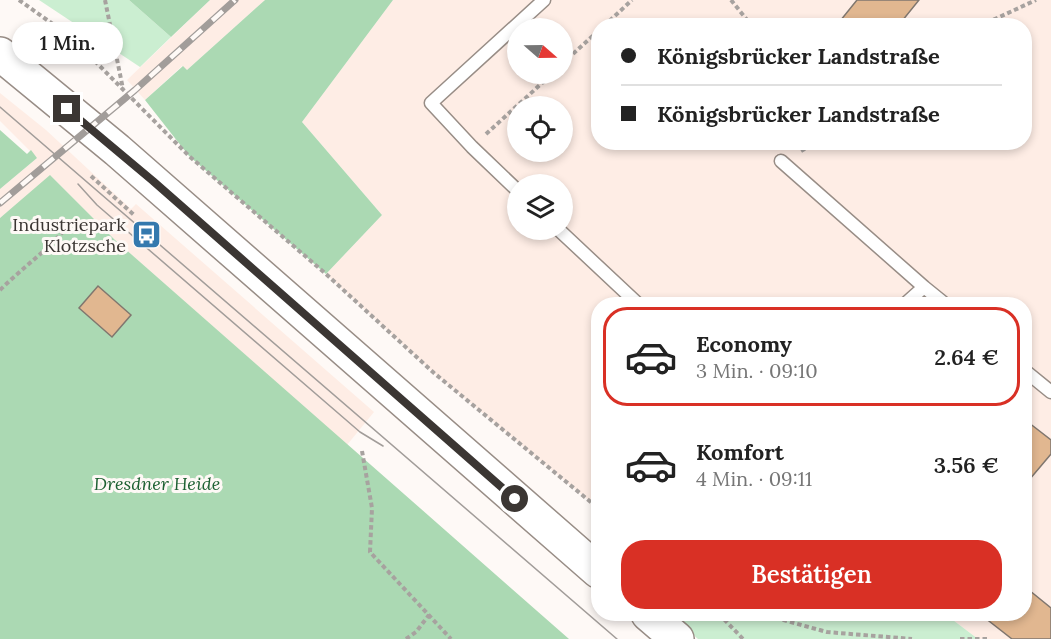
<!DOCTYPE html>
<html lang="de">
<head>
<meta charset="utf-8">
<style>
	:root { --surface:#fff; --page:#f6f6f6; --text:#222; --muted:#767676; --line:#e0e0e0; --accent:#d93025 }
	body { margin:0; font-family:Lora,serif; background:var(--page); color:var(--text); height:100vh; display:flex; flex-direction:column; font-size:22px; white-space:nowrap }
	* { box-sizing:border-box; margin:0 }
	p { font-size:20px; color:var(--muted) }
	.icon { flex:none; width:33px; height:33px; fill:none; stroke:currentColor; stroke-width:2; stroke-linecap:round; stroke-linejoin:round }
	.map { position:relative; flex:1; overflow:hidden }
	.panel { position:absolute; left:591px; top:297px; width:441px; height:324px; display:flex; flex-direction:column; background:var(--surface); border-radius:24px; box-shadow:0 3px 9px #0003 }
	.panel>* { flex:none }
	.hud { position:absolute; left:591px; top:18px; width:441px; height:132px; border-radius:24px; box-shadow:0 3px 9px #0003; display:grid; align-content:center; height:132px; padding:0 30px; background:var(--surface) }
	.needle { width:39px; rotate:110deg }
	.controls { position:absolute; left:507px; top:18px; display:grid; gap:12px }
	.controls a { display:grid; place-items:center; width:66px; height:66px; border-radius:50%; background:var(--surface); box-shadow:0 3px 9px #0003; font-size:30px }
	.end { position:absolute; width:27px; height:27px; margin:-14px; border:8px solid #3b3633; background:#fff; box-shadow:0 0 0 3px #fff }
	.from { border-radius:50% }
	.bubble { position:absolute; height:42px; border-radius:21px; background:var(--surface); box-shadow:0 3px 9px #0003; font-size:20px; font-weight:600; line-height:42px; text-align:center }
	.hud b { display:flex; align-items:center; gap:21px; height:57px; font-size:22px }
	.hud b+b { border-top:2px solid var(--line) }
	.hud i { width:15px; height:15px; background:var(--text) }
	ul { padding:10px 0 0; list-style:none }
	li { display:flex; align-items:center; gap:18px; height:99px; margin:0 12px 9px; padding:0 18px; border:3px solid transparent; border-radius:24px }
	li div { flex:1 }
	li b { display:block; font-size:22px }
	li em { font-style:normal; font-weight:600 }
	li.selected { border-color:var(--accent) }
	li>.icon { width:54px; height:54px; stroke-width:1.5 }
	.cta { display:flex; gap:12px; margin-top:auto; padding:12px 30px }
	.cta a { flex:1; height:69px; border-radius:24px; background:var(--accent); color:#fff; font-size:24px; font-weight:600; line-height:69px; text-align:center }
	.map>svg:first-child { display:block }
</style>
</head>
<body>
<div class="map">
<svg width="1051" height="639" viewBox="0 0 1051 639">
	<rect width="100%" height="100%" fill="#fef9f6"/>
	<path fill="#feede5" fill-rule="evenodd" d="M210,0h55l-78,70 -5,-4 -37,34 -18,-20z
		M393,0h658v639h-73l-33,-25h79v-310h-426v204l-164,-135 -108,-99 56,-59 -80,-93zM598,26h426v116h-426zM518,28h44v46h-44zM518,106h44v46h-44zM518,184h44v46h-44z
		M0,93l46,37 85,79 5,-5 238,208 -27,33 -232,-205 -64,-64 -51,42v-29l37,-31 -37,-37z"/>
	<path fill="#cbeed1" d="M39,0h90l42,37 -31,30z
		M669,614h276l33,25h-280z"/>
	<path fill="#abd9b3" d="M129,0h81l-39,37z
		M265,0h128l-91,122 80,93 -56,59 -137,-118 -44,-56 38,-34 4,4z
		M0,130l27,24 4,-4 6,8 -37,31z
		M50,175l65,65 454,399h-569v-421z"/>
	<path fill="#e1b790" stroke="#80776f" stroke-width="1.5" d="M857,0h62l-21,26h-62z
		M98,286l33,29 -19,22 -33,-29z
		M1024,419l27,21v14l-27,32z
		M1024,586l27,22v31h-39l-32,-25h44z"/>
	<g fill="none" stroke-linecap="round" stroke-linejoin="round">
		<defs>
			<path id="service" d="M781,161l143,126
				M518,191l-46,-44 -41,-44 113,-103
				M559,230l79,74
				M905,304l19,-17 21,17
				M1024,370l27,22"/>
			<path id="secondary" d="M0,54l117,96 481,421
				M648,614l29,25"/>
		</defs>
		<use href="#service" stroke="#988d86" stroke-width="15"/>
		<use href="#secondary" stroke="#988d86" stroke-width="36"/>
		<path stroke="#a7a29f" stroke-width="4" stroke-dasharray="4.5 3" stroke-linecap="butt" d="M19,0l52,37 118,119 137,118 108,99 164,135
			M105,0l18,89
			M731,0l21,26
			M604,26l28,-26
			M980,26l56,-26
			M562,64l36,-33
			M486,134l66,-60
			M801,151l15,-9
			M91,176l43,39
			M0,290c22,-22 47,-39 67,-63
			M362,451l10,57 -2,44 81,87
			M719,614l24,25
			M761,614l66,18 85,7
			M406,639l10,-7 13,-17
			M960,639h29"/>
		<use href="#service" stroke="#fff" stroke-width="12"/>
		<use href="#secondary" stroke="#fff" stroke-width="33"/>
		<path stroke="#a29d9a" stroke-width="1.5" d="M0,107l617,532
			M78,184l19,21 263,227 23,14"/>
		<defs>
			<path id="rail" d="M0,203l135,-113 100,-90"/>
		</defs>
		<use href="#rail" stroke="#a29d9a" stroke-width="7"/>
		<use href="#rail" stroke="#fef9f6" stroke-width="4.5" stroke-dasharray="14" stroke-linecap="butt"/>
	</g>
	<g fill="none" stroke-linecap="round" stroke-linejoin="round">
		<path stroke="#3b3633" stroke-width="8" d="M67,109l86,72 362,318"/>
	</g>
	<defs>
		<symbol id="bus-square" viewBox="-11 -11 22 22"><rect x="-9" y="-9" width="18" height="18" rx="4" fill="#3479ae" stroke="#fef9f6"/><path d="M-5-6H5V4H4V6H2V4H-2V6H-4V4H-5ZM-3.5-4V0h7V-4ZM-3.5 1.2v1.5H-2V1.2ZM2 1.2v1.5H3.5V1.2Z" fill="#fff"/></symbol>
	</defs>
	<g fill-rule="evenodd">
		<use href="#bus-square" x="130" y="218" width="33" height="33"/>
	</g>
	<g text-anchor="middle" stroke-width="6" stroke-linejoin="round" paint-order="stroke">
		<g font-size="18" fill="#3b3633" stroke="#fef9f6" text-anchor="end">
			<text x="126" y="231">Industriepark<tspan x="126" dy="21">Klotzsche</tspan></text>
		</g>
		<g font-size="18" font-style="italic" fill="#1d6132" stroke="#fef9f6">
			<text x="157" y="490">Dresdner Heide</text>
		</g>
	</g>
</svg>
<div class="controls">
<a><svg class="needle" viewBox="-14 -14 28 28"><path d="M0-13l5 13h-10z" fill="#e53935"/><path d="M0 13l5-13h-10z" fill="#767676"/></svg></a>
<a><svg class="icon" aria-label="locate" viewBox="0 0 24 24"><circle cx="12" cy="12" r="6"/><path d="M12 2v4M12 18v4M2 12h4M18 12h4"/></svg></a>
<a><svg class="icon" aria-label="layers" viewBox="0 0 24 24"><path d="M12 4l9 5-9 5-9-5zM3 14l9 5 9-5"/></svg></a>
</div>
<i class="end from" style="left:515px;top:499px"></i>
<i class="end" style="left:67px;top:109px"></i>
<div class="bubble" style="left:12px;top:22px;width:111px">1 Min.</div>
<div class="hud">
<b><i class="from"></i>Königsbrücker Landstraße</b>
<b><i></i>Königsbrücker Landstraße</b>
</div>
<section class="panel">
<ul>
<li class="selected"><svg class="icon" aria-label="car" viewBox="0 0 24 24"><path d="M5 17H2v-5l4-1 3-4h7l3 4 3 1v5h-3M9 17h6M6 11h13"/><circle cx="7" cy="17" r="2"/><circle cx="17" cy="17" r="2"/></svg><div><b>Economy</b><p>3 Min. · 09:10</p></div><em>2.64 €</em></li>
<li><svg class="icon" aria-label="car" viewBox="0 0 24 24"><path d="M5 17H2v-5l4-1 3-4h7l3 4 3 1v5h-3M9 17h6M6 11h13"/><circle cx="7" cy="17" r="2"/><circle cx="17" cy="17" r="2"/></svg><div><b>Komfort</b><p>4 Min. · 09:11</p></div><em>3.56 €</em></li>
</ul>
<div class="cta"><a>Bestätigen</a></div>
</section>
</div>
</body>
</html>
